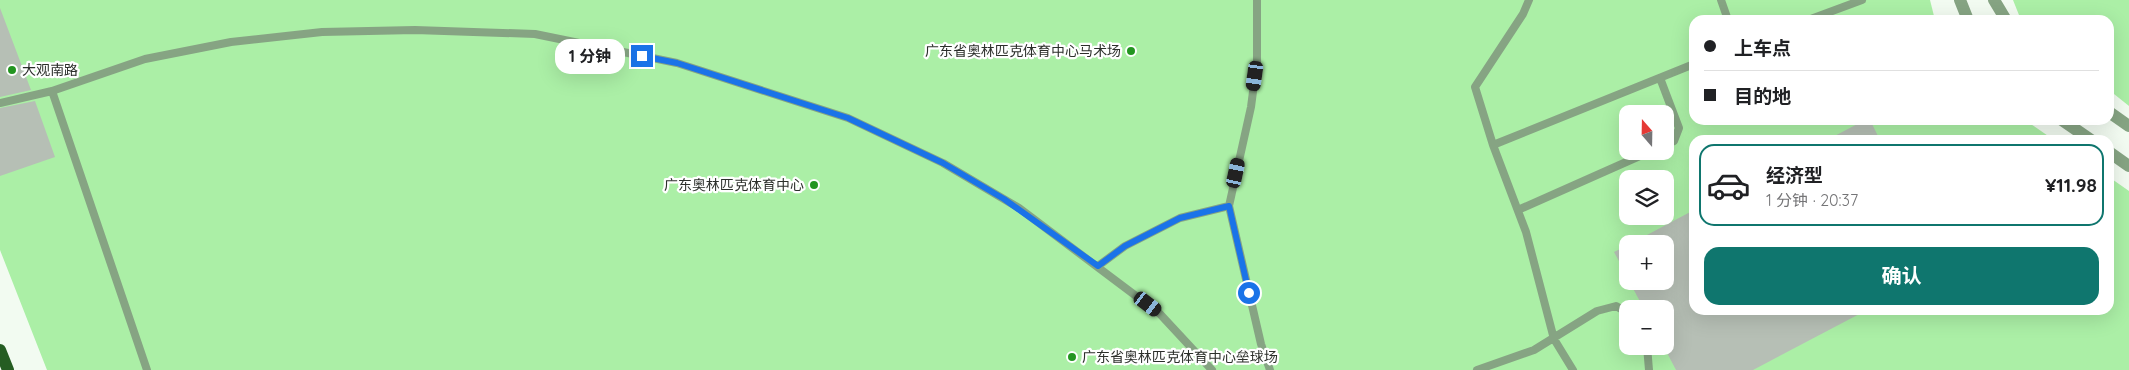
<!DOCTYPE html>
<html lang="zh">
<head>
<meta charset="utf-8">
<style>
	:root { --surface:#fff; --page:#f6f6f6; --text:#202124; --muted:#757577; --line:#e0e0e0; --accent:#0f766e }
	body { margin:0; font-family:Quicksand,"Noto Sans SC",sans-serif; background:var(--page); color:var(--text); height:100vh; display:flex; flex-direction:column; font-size:19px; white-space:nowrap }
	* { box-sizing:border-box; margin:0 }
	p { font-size:16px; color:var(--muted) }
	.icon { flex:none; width:28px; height:28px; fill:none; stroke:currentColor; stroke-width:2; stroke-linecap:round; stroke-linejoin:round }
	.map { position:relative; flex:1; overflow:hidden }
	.sheet { position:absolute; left:1689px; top:135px; width:425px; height:180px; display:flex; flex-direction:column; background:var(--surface); border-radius:15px; box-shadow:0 5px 20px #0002 }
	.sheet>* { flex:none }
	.banner { position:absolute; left:1689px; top:15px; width:425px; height:110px; border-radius:15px; box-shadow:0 5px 20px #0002; display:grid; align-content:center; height:110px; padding:0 15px; background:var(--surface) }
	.needle { width:32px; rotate:340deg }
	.buttons { position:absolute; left:1619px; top:105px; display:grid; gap:10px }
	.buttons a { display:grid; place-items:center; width:55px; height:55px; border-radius:10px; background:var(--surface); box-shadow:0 5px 20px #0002; font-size:25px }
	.end { position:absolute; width:22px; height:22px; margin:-11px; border:6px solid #1a73e8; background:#fff; box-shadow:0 0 0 2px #fff }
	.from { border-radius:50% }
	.bubble { position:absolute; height:35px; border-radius:15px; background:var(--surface); box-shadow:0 5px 20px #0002; font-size:16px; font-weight:700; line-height:35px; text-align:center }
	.car { position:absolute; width:15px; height:30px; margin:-15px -8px; border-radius:6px; box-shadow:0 0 4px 1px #0007; background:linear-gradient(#222 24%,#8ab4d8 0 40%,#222 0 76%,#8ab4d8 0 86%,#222 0) }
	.banner b { display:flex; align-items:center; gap:18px; height:48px; font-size:19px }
	.banner b+b { border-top:1px solid var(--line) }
	.banner i { width:12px; height:12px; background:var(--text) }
	ul { padding:9px 0 0; list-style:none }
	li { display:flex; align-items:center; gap:15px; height:82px; margin:0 10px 8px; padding:0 5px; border:2px solid transparent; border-radius:15px }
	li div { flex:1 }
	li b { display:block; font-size:19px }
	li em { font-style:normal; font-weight:700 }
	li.active { border-color:var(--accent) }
	li>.icon { width:45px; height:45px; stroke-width:1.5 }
	.cta { display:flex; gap:10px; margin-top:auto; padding:10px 15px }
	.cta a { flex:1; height:58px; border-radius:15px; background:var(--accent); color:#fff; font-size:20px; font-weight:700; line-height:58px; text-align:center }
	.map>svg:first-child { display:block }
</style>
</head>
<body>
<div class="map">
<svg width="2129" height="370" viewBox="0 0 2129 370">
	<rect width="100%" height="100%" fill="#f2fbf1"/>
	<path fill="#abefa6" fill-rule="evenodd" d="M0,0h1930l5,20h-241v100h331l29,20h-360v170h415v-133l20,14v179h-2082l-47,-120zM1628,114h37v37h-37zM1628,179h37v37h-37zM1628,244h37v37h-37zM1628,309h37v37h-37z
		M2013,0h116v106l-20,-16v-70h-88z"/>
	<path fill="#b6bfb5" d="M0,8l31,82 -31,7z
		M35,101l20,56 -55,19v-68z
		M1865,120h5l10,20h-53z
		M1694,210v100h173l-114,60h-77l-11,-21v-40h-21l-15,-28h36v-37h-35z
		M1628,245v33l-14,-26z"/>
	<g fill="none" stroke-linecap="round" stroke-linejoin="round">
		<path stroke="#86a483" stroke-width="8" d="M1721,0l7,20
			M1808,20l54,-20
			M1660,78l19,50 -5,13 -9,4
			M52,91l95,279
			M0,103l52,-12 93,-32 86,-17 91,-10 93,-2 120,4 142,29 171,55 95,45 76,45 141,106 52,56
			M1493,145l-18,-58 48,-73 6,-14
			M1229,206l32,138 9,26
			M1518,210l133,-59
			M1098,266l27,-20 55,-28 49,-12 22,-99 6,-46v-61
			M1647,346l2,24
			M1477,370l57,-20 63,-39 19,-5 12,7
			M1573,370l-19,-31 -28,-107 -33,-87 201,-81"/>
		<path stroke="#86a483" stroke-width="12" d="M1960,0l8,20
			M1994,0l12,20
			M2109,112l20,14
			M2062,120l29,20
			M2109,152l20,14"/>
		<path stroke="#255d22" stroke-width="12" d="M0,350l8,20"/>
	</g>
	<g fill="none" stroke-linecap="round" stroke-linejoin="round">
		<path stroke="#1a73e8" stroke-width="6" d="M642,56l35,7 171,55 95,45 61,36 94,67 27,-20 55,-28 49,-12 20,87"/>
	</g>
	<g fill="#239521" stroke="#fff" stroke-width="2">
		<circle cx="1131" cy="51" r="5"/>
		<circle cx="12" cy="70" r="5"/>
		<circle cx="814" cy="185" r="5"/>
		<circle cx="1072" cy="357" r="5"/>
	</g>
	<g text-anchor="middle" stroke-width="4.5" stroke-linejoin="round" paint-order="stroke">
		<g font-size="14" fill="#2c2f2b" stroke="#fff" text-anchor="end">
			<text x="1121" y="56">广东省奥林匹克体育中心马术场</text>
			<text x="22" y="75" text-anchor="start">大观南路</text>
			<text x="804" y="190">广东奥林匹克体育中心</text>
			<text x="1082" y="362" text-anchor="start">广东省奥林匹克体育中心垒球场</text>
		</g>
	</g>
</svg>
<div class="buttons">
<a><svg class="needle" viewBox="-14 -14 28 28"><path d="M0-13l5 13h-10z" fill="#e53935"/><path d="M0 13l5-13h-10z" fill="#757577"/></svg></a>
<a><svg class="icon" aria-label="layers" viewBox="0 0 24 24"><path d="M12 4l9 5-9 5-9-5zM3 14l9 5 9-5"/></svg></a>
<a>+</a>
<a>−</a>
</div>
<i class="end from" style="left:1249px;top:293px"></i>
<i class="end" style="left:642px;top:56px"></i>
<div class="bubble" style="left:555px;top:39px;width:70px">1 分钟</div>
<i class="car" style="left:1255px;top:76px;rotate:188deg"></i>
<i class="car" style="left:1236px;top:173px;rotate:12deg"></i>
<i class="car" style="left:1148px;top:304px;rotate:127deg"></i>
<div class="banner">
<b><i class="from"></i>上车点</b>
<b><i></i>目的地</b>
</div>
<section class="sheet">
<ul>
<li class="active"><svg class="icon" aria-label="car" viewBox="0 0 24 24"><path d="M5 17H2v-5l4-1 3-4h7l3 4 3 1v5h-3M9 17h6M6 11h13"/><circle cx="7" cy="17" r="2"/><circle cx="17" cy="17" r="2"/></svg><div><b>经济型</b><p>1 分钟 · 20:37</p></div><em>¥11.98</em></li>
</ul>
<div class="cta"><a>确认</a></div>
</section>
</div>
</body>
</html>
